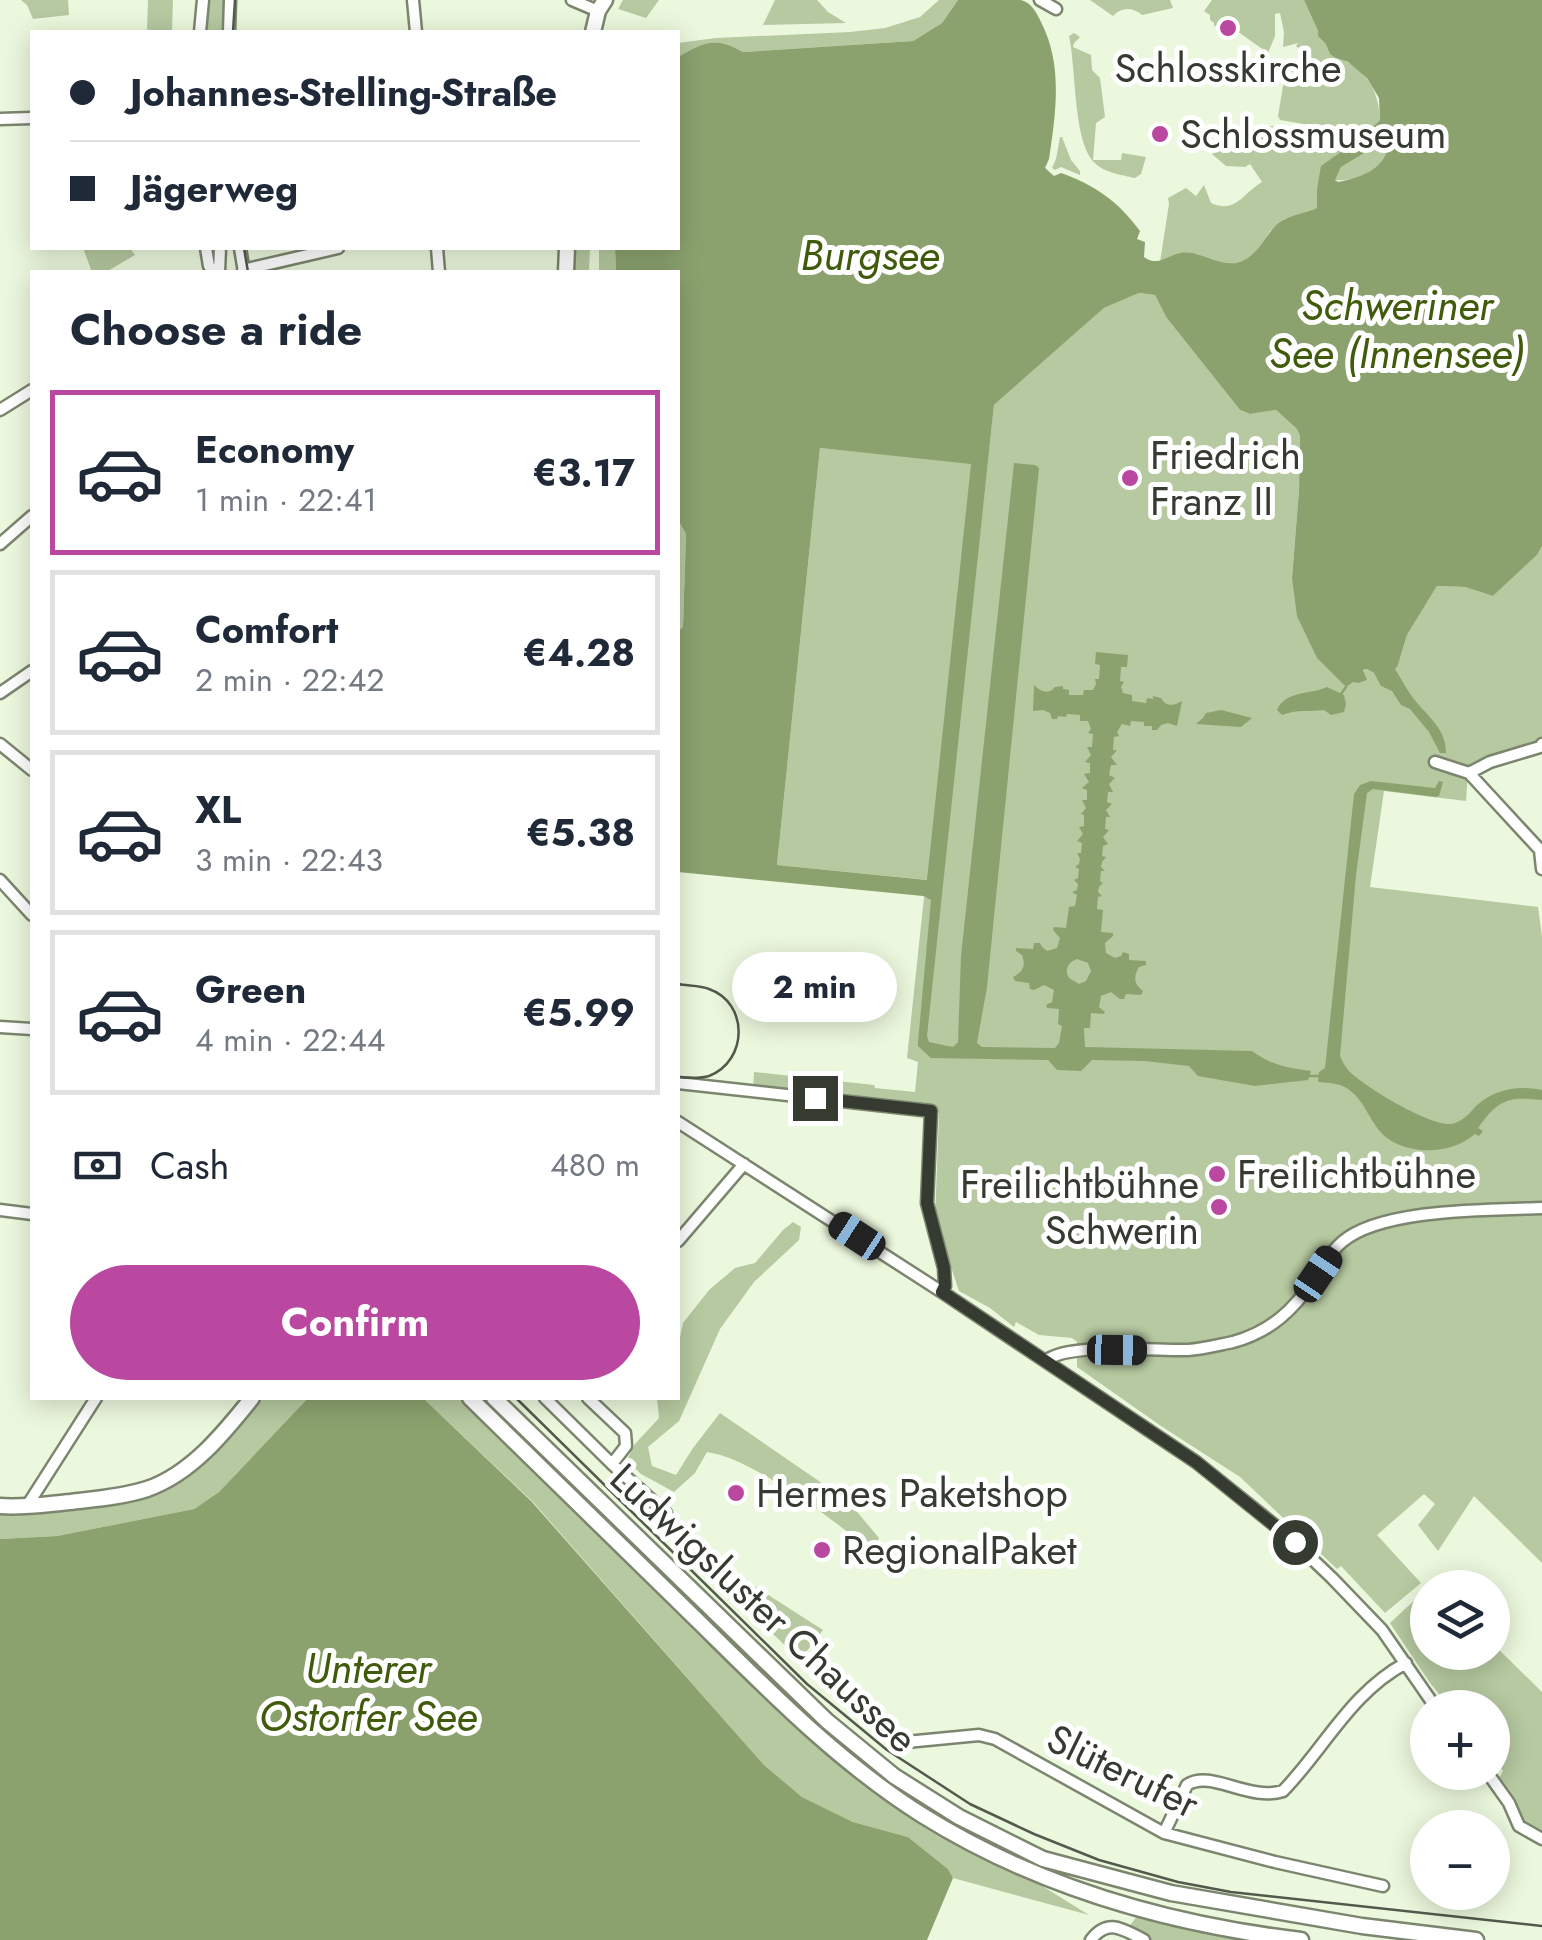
<!DOCTYPE html>
<html lang="en">
<head>
<meta charset="utf-8">
<style>
	:root { --surface:#fff; --page:#f2f2f3; --text:#1f2937; --muted:#747a83; --line:#e0e1e3; --accent:#ba47a0 }
	body { margin:0; font-family:Jost,sans-serif; background:var(--page); color:var(--text); height:100vh; display:flex; flex-direction:column; font-size:38px; white-space:nowrap }
	* { box-sizing:border-box; margin:0 }
	p { font-size:32px; color:var(--muted) }
	.icon { flex:none; width:55px; height:55px; fill:none; stroke:currentColor; stroke-width:2; stroke-linecap:round; stroke-linejoin:round }
	.map { position:relative; flex:1; overflow:hidden }
	.panel { position:absolute; left:30px; top:270px; width:650px; height:1130px; display:flex; flex-direction:column; background:var(--surface); border-radius:0px; box-shadow:0 5px 25px #0003 }
	.panel>* { flex:none }
	.hud { position:absolute; left:30px; top:30px; width:650px; height:220px; border-radius:0px; box-shadow:0 5px 25px #0003; display:grid; align-content:center; height:220px; padding:0 40px; background:var(--surface) }
	.controls { position:absolute; left:1410px; top:1570px; display:grid; gap:20px }
	.controls a { display:grid; place-items:center; width:100px; height:100px; border-radius:50%; background:var(--surface); box-shadow:0 5px 25px #0003; font-size:50px }
	.end { position:absolute; width:45px; height:45px; margin:-22px; border:12px solid #363b31; background:#fff; box-shadow:0 0 0 5px #fff }
	.from { border-radius:50% }
	.bubble { position:absolute; height:70px; border-radius:35px; background:var(--surface); box-shadow:0 5px 25px #0003; font-size:32px; font-weight:700; line-height:70px; text-align:center }
	.car { position:absolute; width:30px; height:60px; margin:-30px -15px; border-radius:12px; box-shadow:0 0 8px 2px #0007; background:linear-gradient(#222 24%,#8ab4d8 0 40%,#222 0 76%,#8ab4d8 0 86%,#222 0) }
	.hud b { display:flex; align-items:center; gap:35px; height:95px; font-size:38px }
	.hud b+b { border-top:2px solid var(--line) }
	.hud i { width:25px; height:25px; background:var(--text) }
	ul { padding:0; list-style:none }
	li { display:flex; align-items:center; gap:30px; height:165px; margin:0 20px 15px; padding:0 20px; border:5px solid var(--line); border-radius:0px }
	li div { flex:1 }
	li b { display:block; font-size:38px }
	li em { font-style:normal; font-weight:700 }
	li.on { border-color:var(--accent) }
	li>.icon { width:90px; height:90px; stroke-width:1.5 }
	h2 { padding:0 40px; font-size:45px; line-height:120px }
	.pay { display:flex; align-items:center; gap:25px; height:110px; padding:0 40px; font-size:38px }
	.pay p { margin-inline-start:auto }
	.action { display:flex; gap:20px; margin-top:auto; padding:20px 40px }
	.action a { flex:1; height:115px; border-radius:60px; background:var(--accent); color:#fff; font-size:40px; font-weight:700; line-height:115px; text-align:center }
	.map>svg:first-child { display:block }
</style>
</head>
<body>
<div class="map">
<svg width="1542" height="1940" viewBox="0 0 1542 1940">
	<rect width="100%" height="100%" fill="#ecf8dd"/>
	<path fill="#b6c9a0" d="M21,0h47l1,15 -36,4 -6,-14z
		M148,0h25l-1,32h-25z
		M203,0h20v32h-23z
		M623,0h36l-13,18 -28,-9z
		M775,0h42l11,12 18,11 -83,2z
		M939,0h19l-16,23 -29,18 -170,11c-28,-16 -39,-10 -65,5v-14l38,-5 134,-6 35,-4 35,-11z
		M1090,0h80l3,8 -31,7c-10,-8 -20,-8 -29,1z
		M1212,0h92l14,31 13,1 5,26c30,8 43,33 44,62l-18,17 -40,29 -5,23 1,19 -34,11 -14,12 -16,24 -12,6 -15,4 -30,-11 -37,8 9,-58 -1,-6 18,-10 10,8 8,-11 7,18c25,11 31,-9 51,-21l-12,-18 -5,3 -19,-1 -14,-12 40,-24 3,2 6,-6h17l32,4v-5l-30,-5 -2,-4 6,-36 30,7 2,-9 -31,-8v-11l18,2 -3,-2 1,-4 -3,-3 2,-2 -4,-4 2,-3 -15,4 1,-15 -4,-19 -5,1v22l-7,17 -41,-29 -13,2v-3l-4,-3v-5l-6,-4z
		M1074,33l6,4 -6,6 -1,4 18,8 1,15 8,8 5,39 -9,6 -3,37h28l1,-7 24,4 -5,17 -6,4c-14,-3 -34,-6 -43,-18 -19,-23 -16,-93 -23,-124z
		M1060,137h2l9,23 9,11v4l-19,-8 -6,3 -3,-2 4,-9z
		M1383,142l5,4c-1,7 -1,12 -5,17 -10,11 -35,19 -49,17l7,-13z
		M83,248h47l5,7 -29,17h-14z
		M573,248h17l-1,24h-17z
		M599,248h16l1,24h-17z
		M1139,293l16,2 11,22 74,93 10,4 26,-4 21,19 3,7 -1,54 -7,88 61,104 13,-3 -3,-8 4,-2 7,4 24,-8 9,-30 30,-49 28,1 28,9 44,-41 5,-9v198l-74,27 -2,30 -82,-10 -14,96 168,20 4,30v626l-68,-67 -36,55 -20,-26 17,-21 -11,-10 -47,41 44,48 -36,30 -44,-47 -4,3 -97,-92 -79,-51 -84,-59v-25l-5,-4 -33,-3 -23,-13 -2,5 -24,-19 -31,-17 -24,-72 4,-106 -186,-22 1,-19 120,13 1,3 40,4 3,-30 -11,-4 17,-161 16,4 54,-496 110,-97z
		M820,448l152,15 -44,417 -151,-15z
		M678,520l8,14 -3,93 -5,4z
		M793,1222l8,5 -2,13 -45,42 -34,47 -41,92 -31,26 4,19 24,9 17,-27 27,-35 128,88 31,37 -8,27 -13,-9 4,-13c-36,-28 -111,-85 -155,-91l-12,21 -21,19 -33,-18 -14,-14 8,-16 24,-26 -2,-20h21v-51l5,-24 26,-33 26,-22 20,-5 28,-33z
		M252,1398h56l-89,94 -25,17 -137,27 -57,3v-33h27l136,-24z
		M423,1398h47l345,335 164,114 110,68 -136,-37 -5,-9 -40,-32 -55,-15 -51,-25 -38,-32 -231,-263z
		M748,1582l75,48 -23,30 -67,-65z
		M1419,1596l8,10 1,46h64l1,-8 49,48v147l-27,-23 -19,-32 7,-13 -10,-13 -1,-50 -42,-1 -20,-24 -40,-60z
		M1137,1916l111,24h-103l-19,-9z"/>
	<path fill="#8ba26e" fill-rule="evenodd" d="M958,0c17,0 48,0 63,0 11,3 15,12 20,22 22,43 15,90 8,137l-4,9 9,8 7,-3c34,12 58,29 79,58l-3,8 8,3 -1,15c14,10 22,-1 36,-4 22,-4 40,17 62,8 18,-7 23,-28 38,-39 10,-7 26,-9 37,-14v-19l4,-23 41,-29 18,-17 -1,-22 -12,-20 -19,-16 -12,-4 -6,-4 -4,-10 -8,-8v-5l-14,-31h238v546l-5,9 -44,41 -28,-9 -28,-1 -30,49 -9,30 -3,4c7,11 14,25 23,35 14,16 28,27 28,49h-6l-11,-21 -19,-23 -9,-4 -9,-14 -11,-5 -7,-13 -7,-4 -4,1 4,10 -9,3 -5,-1 -7,5 -29,-29 -20,-42 -5,-38 7,-88 1,-54 -3,-7 -21,-19 -26,4 -10,-4 -74,-93 -11,-22 -16,-2 -35,15 -110,97 -67,631 2,6 24,5 5,-5 3,-86 53,-493 21,2 4,3 -52,519 -10,56 5,4 73,1 4,-5 3,-17 -4,-2 1,-15 -12,-1 -1,-3 6,-3 2,-12 -10,-5 -10,5 -4,-1 -1,-6 -14,-2 -2,-4c10,-5 13,-11 9,-22l-6,-4v-3l17,1 1,-6h6l2,4 5,4 10,-3 3,-10 -7,-8 1,-3 12,1 3,-21 6,-1 2,-11 -5,-3 5,-2 1,-6 -4,-4 4,-2 1,-9 -4,-2 4,-3 1,-5 -3,-6h4l1,-10 -5,-2 6,-7 -4,-7 5,-1v-11l-3,-1 5,-6 -4,-8h5v-10l-5,-2 7,-6 -5,-8 6,-1v-10l-5,-1 6,-7 -4,-8h5l1,-13 -5,-1 3,-4 -3,-8h-8v-6l-13,-1 -1,3 -8,-1 -1,3h-5l-2,-6 -7,-3 -10,1 1,-26c7,7 14,10 21,2l8,-1v3l6,1v5h14l1,-5h9l3,-6 -1,-5h4l1,-14 -5,-1 1,-12 32,3 -1,12h-6l-1,14 4,1 -3,5 2,6 9,2v6l14,2 1,-5 6,1v-3l8,2c5,9 13,8 21,3l-5,25 -9,-3 -7,2 -4,5h-5v-4h-8v-4l-13,-1 -1,5 -8,-2 -5,8 2,4 -5,1 -1,13h4l-6,7 6,8h-6l-2,10 6,3 -6,6 4,8h-5l-1,10 5,2 -6,6 4,7h-4l-1,12 4,1 -6,7 5,7 -5,2 -1,10 4,1 -4,5 -1,5 4,4h-4l-1,10 3,2 -4,4 -1,5 4,4 -4,1 -1,12 6,1 -2,22 12,1v3l-8,7 1,10 9,5 6,-2 2,-4 6,2v6l17,1v4l-7,2c-6,10 -5,17 4,24l-2,4 -15,-1 -2,5h-4l-9,-7 -10,4 -2,11 6,5 -1,2 -13,-1 -1,15h-6l1,19 167,4c19,14 35,17 59,20l-3,9 -53,6 -57,-10 -9,-10 -44,-5 -53,-1 -11,11 -24,-1 -9,-10 -117,-2 -13,-12v-4l13,-142 -8,-4 -245,-24v-241l5,-4 3,-93 -8,-14v-248h-62l-1,-24h63v-191c26,-15 37,-21 65,-5l170,-11 29,-18zM1383,142l5,5c-4,23 -29,31 -50,35l-3,-2 6,-13zM820,448l151,16 -44,416 -150,-15zM1077,959l11,4 3,8 -5,10 -7,3 -10,-6c-5,-8 -1,-16 8,-19z
		M1327,687l17,8 2,9 -2,8 -13,3 -7,-5c-15,2 -27,-1 -42,5l-5,-5c9,-20 33,-15 50,-23z
		M1221,710l31,8 -11,9 -45,-3 7,-6 3,-5z
		M1371,781l64,7 4,-7 4,1 -4,14 -3,1 -63,-8 -6,4 -11,82 -16,181c2,5 5,10 8,14 15,16 81,56 103,54 11,-2 18,-10 25,-18 18,-17 43,-21 66,-16v10c-35,-4 -44,0 -64,28l5,3 -4,5 -4,-2c-23,20 -63,22 -88,4 -17,-13 -21,-37 -39,-49 -8,-6 -19,-6 -30,-7l1,-10 6,-4 29,-274 6,-9z
		M308,1398h115l109,104 232,263 38,32 51,25 55,15 40,32 5,9 -26,62h-927v-401l57,-3 137,-27 25,-17z"/>
	<g fill="none" stroke-linecap="round" stroke-linejoin="round">
		<path stroke="#8ba26e" stroke-width="2.5" d="M1341,694l5,-7
			M1309,1076h11"/>
		<defs>
			<path id="street" d="M413,0l3,32
				M572,0l26,11
				M1040,0l16,9
				M200,32l3,-32
				M229,32l1,-32
				M0,119l32,-1
				M206,248l3,18 6,6
				M240,248l4,24
				M437,248l2,24
				M243,270l95,-22
				M219,272l1,-24
				M0,410l32,-20
				M0,544l32,-28
				M0,693l32,-22
				M0,744l32,26
				M1435,762l34,11 71,77 2,19
				M1469,773l21,-11 50,-15 2,-3
				M0,880l32,35
				M0,1027l32,2
				M678,1083l253,28 -4,92 17,65 1,18 -3,6
				M678,1122l264,170 254,170 92,74 44,42 50,52 54,78
				M0,1210l32,4
				M678,1241l66,-77
				M1046,1361c20,-19 111,-10 142,-11 15,-1 30,-5 45,-8 37,-10 61,-32 82,-64 8,-12 15,-26 27,-36 39,-34 149,-32 200,-34
				M545,1398l67,66 54,49
				M588,1398l37,35 1,13 -14,18
				M27,1506l69,-108
				M896,1743l83,-8 16,4 169,94 111,29 108,24
				M1487,1772l22,31 10,23 23,13
				M1164,1833l23,-48c24,-16 62,17 96,6 41,-42 68,-99 123,-128
				M1091,1940c17,-23 33,-10 53,0"/>
			<path id="secondary" d="M593,32l5,-21 7,-11
				M566,272l1,-24
				M470,1398c76,74 152,149 228,223 70,69 140,141 224,194 115,72 244,109 379,125
				M494,1398l333,323 67,55 65,41 84,42 128,34 191,33 114,14
				M0,1506c23,2 47,-2 70,-4 25,-3 53,-5 77,-13 44,-15 77,-56 105,-91"/>
		</defs>
		<use href="#street" stroke="#7c866f" stroke-width="15"/>
		<use href="#secondary" stroke="#7c866f" stroke-width="19"/>
		<use href="#street" stroke="#fff" stroke-width="10"/>
		<use href="#secondary" stroke="#fff" stroke-width="14"/>
		<path stroke="#53594c" stroke-width="2.5" d="M233,32l2,-32
			M244,248l4,24
			M678,984c10,2 22,1 31,5 40,14 39,72 0,87 -10,3 -21,2 -31,1
			M516,1398l291,286 80,66 83,54 64,30 65,26 79,22 53,10 311,34"/>
	</g>
	<g fill="none" stroke-linecap="round" stroke-linejoin="round">
		<path stroke="#363b31" stroke-width="12" d="M815,1098l116,13 -4,92 17,65 1,18 -3,6 254,170 99,80"/>
	</g>
	<g fill="#ba47a0" stroke="#fff" stroke-width="4">
		<circle cx="1228" cy="28" r="10"/>
		<circle cx="1160" cy="134" r="10"/>
		<circle cx="1130" cy="478" r="10"/>
		<circle cx="1217" cy="1174" r="10"/>
		<circle cx="1219" cy="1207" r="10"/>
		<circle cx="736" cy="1493" r="10"/>
		<circle cx="822" cy="1550" r="10"/>
	</g>
	<g text-anchor="middle" stroke-width="10" stroke-linejoin="round" paint-order="stroke">
		<g font-size="40" fill="#363b31" stroke="#fff" text-anchor="start">
			<text x="1228" y="82" text-anchor="middle">Schlosskirche</text>
			<text x="1180" y="148">Schlossmuseum</text>
			<text x="1150" y="469">Friedrich<tspan x="1150" dy="46">Franz II</tspan></text>
			<text x="1237" y="1188">Freilichtbühne</text>
			<text x="1199" y="1198" text-anchor="end">Freilichtbühne<tspan x="1199" dy="46">Schwerin</tspan></text>
			<text x="756" y="1507">Hermes Paketshop</text>
			<text x="842" y="1564">RegionalPaket</text>
		</g>
		<g font-size="40" fill="#363b31" stroke="#fff">
			<text transform="translate(764 1608) rotate(43)" y="14">Ludwigsluster Chaussee</text>
			<text transform="translate(1123 1771) rotate(26)" y="14">Slüterufer</text>
		</g>
		<g font-size="42" font-style="italic" fill="#405b0b" stroke="#fff">
			<text x="870" y="270">Burgsee</text>
			<text x="1397" y="320">Schweriner<tspan x="1397" dy="48">See (Innensee)</tspan></text>
			<text x="368" y="1683">Unterer<tspan x="368" dy="48">Ostorfer See</tspan></text>
		</g>
	</g>
</svg>
<div class="controls">
<a><svg class="icon" aria-label="layers" viewBox="0 0 24 24"><path d="M12 4l9 5-9 5-9-5zM3 14l9 5 9-5"/></svg></a>
<a>+</a>
<a>−</a>
</div>
<i class="end from" style="left:1295px;top:1542px"></i>
<i class="end" style="left:815px;top:1098px"></i>
<div class="bubble" style="left:732px;top:952px;width:165px">2 min</div>
<i class="car" style="left:857px;top:1236px;rotate:303deg"></i>
<i class="car" style="left:1318px;top:1274px;rotate:34deg"></i>
<i class="car" style="left:1117px;top:1350px;rotate:91deg"></i>
<div class="hud">
<b><i class="from"></i>Johannes-Stelling-Straße</b>
<b><i></i>Jägerweg</b>
</div>
<section class="panel">
<h2>Choose a ride</h2>
<ul>
<li class="on"><svg class="icon" aria-label="car" viewBox="0 0 24 24"><path d="M5 17H2v-5l4-1 3-4h7l3 4 3 1v5h-3M9 17h6M6 11h13"/><circle cx="7" cy="17" r="2"/><circle cx="17" cy="17" r="2"/></svg><div><b>Economy</b><p>1 min · 22:41</p></div><em>€3.17</em></li>
<li><svg class="icon" aria-label="car" viewBox="0 0 24 24"><path d="M5 17H2v-5l4-1 3-4h7l3 4 3 1v5h-3M9 17h6M6 11h13"/><circle cx="7" cy="17" r="2"/><circle cx="17" cy="17" r="2"/></svg><div><b>Comfort</b><p>2 min · 22:42</p></div><em>€4.28</em></li>
<li><svg class="icon" aria-label="car" viewBox="0 0 24 24"><path d="M5 17H2v-5l4-1 3-4h7l3 4 3 1v5h-3M9 17h6M6 11h13"/><circle cx="7" cy="17" r="2"/><circle cx="17" cy="17" r="2"/></svg><div><b>XL</b><p>3 min · 22:43</p></div><em>€5.38</em></li>
<li><svg class="icon" aria-label="car" viewBox="0 0 24 24"><path d="M5 17H2v-5l4-1 3-4h7l3 4 3 1v5h-3M9 17h6M6 11h13"/><circle cx="7" cy="17" r="2"/><circle cx="17" cy="17" r="2"/></svg><div><b>Green</b><p>4 min · 22:44</p></div><em>€5.99</em></li>
</ul>
<div class="pay"><svg class="icon" aria-label="cash" viewBox="0 0 24 24"><path d="M3 7h18v10H3z"/><circle cx="12" cy="12" r="2"/></svg>Cash<p>480 m</p></div>
<div class="action"><a>Confirm</a></div>
</section>
</div>
</body>
</html>
